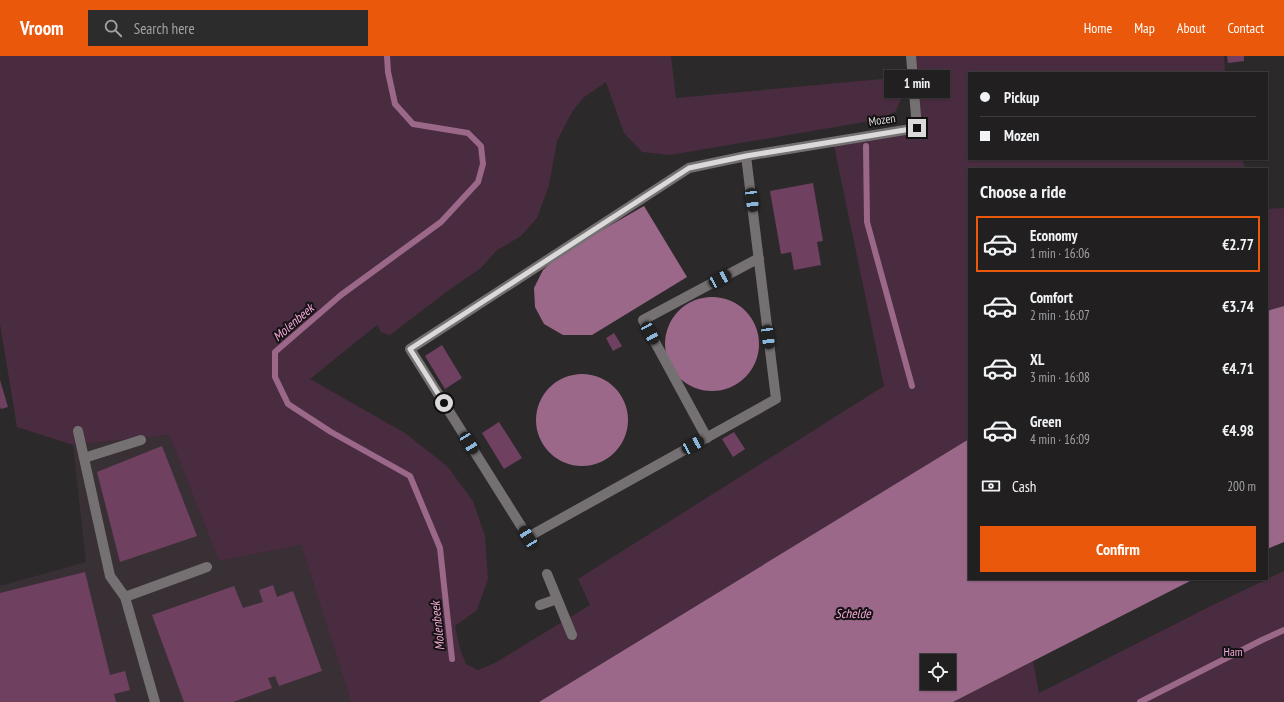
<!DOCTYPE html>
<html lang="en">
<head>
<meta charset="utf-8">
<style>
	:root { --surface:#211f20; --page:#2d2c2d; --text:#f1f3f6; --muted:#a2a2a5; --line:#3e3d3e; --accent:#ea580c }
	body { margin:0; font-family:"PT Sans Narrow",sans-serif; background:var(--page); color:var(--text); height:100vh; display:flex; flex-direction:column; font-size:15px; white-space:nowrap }
	* { box-sizing:border-box; margin:0 }
	p { font-size:13px; color:var(--muted) }
	.icon { flex:none; width:22px; height:22px; fill:none; stroke:currentColor; stroke-width:2; stroke-linecap:round; stroke-linejoin:round }
	.map { position:relative; flex:1; overflow:hidden }
	.side { position:absolute; left:968px; top:112px; width:300px; height:412px; display:flex; flex-direction:column; background:var(--surface); border-radius:0px; box-shadow:0 1px 3px #0004,0 0 0 1px var(--line) }
	.side>* { flex:none }
	.guide { position:absolute; left:968px; top:16px; width:300px; height:88px; border-radius:0px; box-shadow:0 1px 3px #0004,0 0 0 1px var(--line); display:grid; align-content:center; height:88px; padding:0 12px; background:var(--surface) }
	.buttons { position:absolute; left:920px; top:598px; display:grid; gap:8px }
	.buttons a { display:grid; place-items:center; width:36px; height:36px; border-radius:0px; background:var(--surface); box-shadow:0 1px 3px #0004,0 0 0 1px var(--line); font-size:20px }
	.end { position:absolute; width:18px; height:18px; margin:-9px; border:5px solid #dbd9da; background:#111; box-shadow:0 0 0 2px #111 }
	.from { border-radius:50% }
	.bubble { position:absolute; height:28px; border-radius:0px; background:var(--surface); box-shadow:0 1px 3px #0004,0 0 0 1px var(--line); font-size:13px; font-weight:600; line-height:28px; text-align:center }
	.car { position:absolute; width:12px; height:24px; margin:-12px -6px; border-radius:5px; box-shadow:0 0 3px 1px #0007; background:linear-gradient(#222 24%,#8ab4d8 0 40%,#222 0 76%,#8ab4d8 0 86%,#222 0) }
	.guide b { display:flex; align-items:center; gap:14px; height:38px; font-size:15px }
	.guide b+b { border-top:1px solid var(--line) }
	.guide i { width:10px; height:10px; background:var(--text) }
	ul { padding:0; list-style:none }
	li { display:flex; align-items:center; gap:12px; height:56px; margin:0 8px 6px; padding:0 4px; border:2px solid transparent; border-radius:0px }
	li div { flex:1 }
	li b { display:block; font-size:15px }
	li em { font-style:normal; font-weight:600 }
	li.selected { border-color:var(--accent) }
	li>.icon { width:36px; height:36px; stroke-width:1.5 }
	h2 { padding:0 12px; font-size:18px; line-height:48px }
	.pay { display:flex; align-items:center; gap:10px; height:44px; padding:0 12px; font-size:15px }
	.pay p { margin-inline-start:auto }
	.action { display:flex; gap:8px; margin-top:auto; padding:8px 12px }
	.action a { flex:1; height:46px; border-radius:0px; background:var(--accent); color:#fff; font-size:16px; font-weight:600; line-height:46px; text-align:center }
	header { display:flex; align-items:center; gap:24px; box-sizing:border-box; height:56px; padding:0 20px; background:var(--accent); color:#fff }
	header strong { font-size:19px }
	nav { display:flex; gap:22px; margin-inline-start:auto; font-size:14px }
	.search { width:280px; height:36px; background:var(--page); display:flex; align-items:center; gap:10px; box-sizing:border-box; padding:0 14px; border-radius:0px; color:var(--muted); font-size:15px }
	.map>svg:first-child { display:block }
</style>
</head>
<body>
<header>
<strong>Vroom</strong>
<div class="search"><svg class="icon" aria-label="search" viewBox="0 0 24 24"><circle cx="10" cy="10" r="6"/><path d="M15 15l6 6"/></svg>Search here</div>
<nav><a>Home</a><a>Map</a><a>About</a><a>Contact</a></nav>
</header>
<div class="map">
<svg width="1284" height="646" viewBox="0 0 1284 646">
	<rect width="100%" height="100%" fill="#2c292b"/>
	<path fill="#393035" d="M169,379l50,126 82,-16 50,157h-351v-116l86,-24 -13,-117z"/>
	<path fill="#492c3f" d="M0,0h671l5,42 217,-20 8,21 -5,12 -14,8 -212,36 -28,-3 -18,-19 -18,-51 -23,16 -11,14 -15,29 -8,44 -12,33 -16,18 -25,15 -15,17 -32,22 -59,45 -9,-3 -4,-7 -67,54 95,54 42,33 26,35 12,35 3,43 -11,31 -22,16 5,23 6,15 12,6 17,-7 95,-58 -12,-26 306,-193 -51,-245 84,-13 -6,-72h313l1,17h-256v86h273l3,10h-276v270l-430,263h-188l-50,-157 -82,16 -50,-126 -96,10 -56,-18 -17,-103z
		M1284,152v98l-17,5v-102z
		M1284,515v131h-331l80,-41 6,32 174,-88z"/>
	<path fill="#9b6889" fill-rule="evenodd" d="M644,150l43,71 -95,58h-29l-19,-11 -9,-17 -1,-19 9,-18 19,-17z
		M665 288a47 47 0 1 1 94 0a47 47 0 1 1-94 0Z
		M1284,250v236l-17,7v-238z
		M536 364a46 46 0 1 1 92 0a46 46 0 1 1-92 0Z
		M969,383v140h225l-241,123h-414zM927,605h22v22h-22z"/>
	<g fill="none" stroke-linecap="round" stroke-linejoin="round">
		<path stroke="#9b6889" stroke-width="6" d="M387,0l1,16 7,32 18,20 55,9 13,13 2,18 -5,18 -37,40 -100,73 -66,57v25l13,27 43,28 79,44 30,72 12,111
			M866,90l1,76 45,164
			M1140,646l122,-62 22,-10"/>
	</g>
	<path fill="#704060" d="M1227,0h17v5l-16,2z
		M813,127l10,58 -6,1 4,23 -27,5 -3,-18 -10,2 -11,-63z
		M614,277l8,13 -9,5 -7,-13z
		M442,289l20,33 -17,11 -20,-33z
		M0,324l8,27 -7,2 -1,-2z
		M499,366l23,36 -18,11 -22,-36z
		M734,376l11,17 -12,8 -11,-18z
		M162,390l35,90 -77,26 -23,-90z
		M85,516l25,103 15,-4 5,19 -16,4 2,8h-116v-109z
		M273,529l4,12 16,-6 29,80 -43,15 -4,-10 -7,2 4,10 -39,14h-49l-32,-87 82,-29 9,22 20,-6 -4,-12z"/>
	<g fill="none" stroke-linecap="round" stroke-linejoin="round">
		<path stroke="#757173" stroke-width="10" d="M746,100l-57,12 -279,181 118,188 248,-138 -30,-243 171,-28 -6,-72
			M78,375l32,145 15,21
			M707,382l-64,-118 116,-62
			M84,402l57,-18
			M547,518l25,61
			M540,549l17,-6
			M155,646l-30,-105 82,-30"/>
	</g>
	<g fill="none" stroke-linecap="round" stroke-linejoin="round">
		<path stroke="#dbd9da" stroke-width="5" d="M444,347l-34,-54 279,-181 57,-12 171,-28"/>
	</g>
	<g text-anchor="middle" stroke-width="4" stroke-linejoin="round" paint-order="stroke">
		<g font-size="12" fill="#dbd9da" stroke="#141213">
			<text transform="translate(882 64) rotate(-9)" y="4">Mozen</text>
		</g>
		<g font-size="12" fill="#f3a6d7" stroke="#141213">
			<text x="1233" y="600">Ham</text>
		</g>
		<g font-size="13" font-style="italic" fill="#f4a7d8" stroke="#141213">
			<text transform="translate(293 266) rotate(-41)" y="5">Molenbeek</text>
			<text x="853" y="562">Schelde</text>
			<text transform="translate(437 570) rotate(-96)" y="5">Molenbeek</text>
		</g>
	</g>
</svg>
<div class="buttons">
<a><svg class="icon" aria-label="locate" viewBox="0 0 24 24"><circle cx="12" cy="12" r="6"/><path d="M12 2v4M12 18v4M2 12h4M18 12h4"/></svg></a>
</div>
<i class="end from" style="left:444px;top:347px"></i>
<i class="end" style="left:917px;top:72px"></i>
<div class="bubble" style="left:884px;top:14px;width:66px">1 min</div>
<i class="car" style="left:752px;top:144px;rotate:173deg"></i>
<i class="car" style="left:720px;top:223px;rotate:62deg"></i>
<i class="car" style="left:650px;top:277px;rotate:152deg"></i>
<i class="car" style="left:768px;top:281px;rotate:173deg"></i>
<i class="car" style="left:469px;top:387px;rotate:148deg"></i>
<i class="car" style="left:693px;top:389px;rotate:61deg"></i>
<i class="car" style="left:528px;top:481px;rotate:328deg"></i>
<div class="guide">
<b><i class="from"></i>Pickup</b>
<b><i></i>Mozen</b>
</div>
<section class="side">
<h2>Choose a ride</h2>
<ul>
<li class="selected"><svg class="icon" aria-label="car" viewBox="0 0 24 24"><path d="M5 17H2v-5l4-1 3-4h7l3 4 3 1v5h-3M9 17h6M6 11h13"/><circle cx="7" cy="17" r="2"/><circle cx="17" cy="17" r="2"/></svg><div><b>Economy</b><p>1 min · 16:06</p></div><em>€2.77</em></li>
<li><svg class="icon" aria-label="car" viewBox="0 0 24 24"><path d="M5 17H2v-5l4-1 3-4h7l3 4 3 1v5h-3M9 17h6M6 11h13"/><circle cx="7" cy="17" r="2"/><circle cx="17" cy="17" r="2"/></svg><div><b>Comfort</b><p>2 min · 16:07</p></div><em>€3.74</em></li>
<li><svg class="icon" aria-label="car" viewBox="0 0 24 24"><path d="M5 17H2v-5l4-1 3-4h7l3 4 3 1v5h-3M9 17h6M6 11h13"/><circle cx="7" cy="17" r="2"/><circle cx="17" cy="17" r="2"/></svg><div><b>XL</b><p>3 min · 16:08</p></div><em>€4.71</em></li>
<li><svg class="icon" aria-label="car" viewBox="0 0 24 24"><path d="M5 17H2v-5l4-1 3-4h7l3 4 3 1v5h-3M9 17h6M6 11h13"/><circle cx="7" cy="17" r="2"/><circle cx="17" cy="17" r="2"/></svg><div><b>Green</b><p>4 min · 16:09</p></div><em>€4.98</em></li>
</ul>
<div class="pay"><svg class="icon" aria-label="cash" viewBox="0 0 24 24"><path d="M3 7h18v10H3z"/><circle cx="12" cy="12" r="2"/></svg>Cash<p>200 m</p></div>
<div class="action"><a>Confirm</a></div>
</section>
</div>
</body>
</html>
